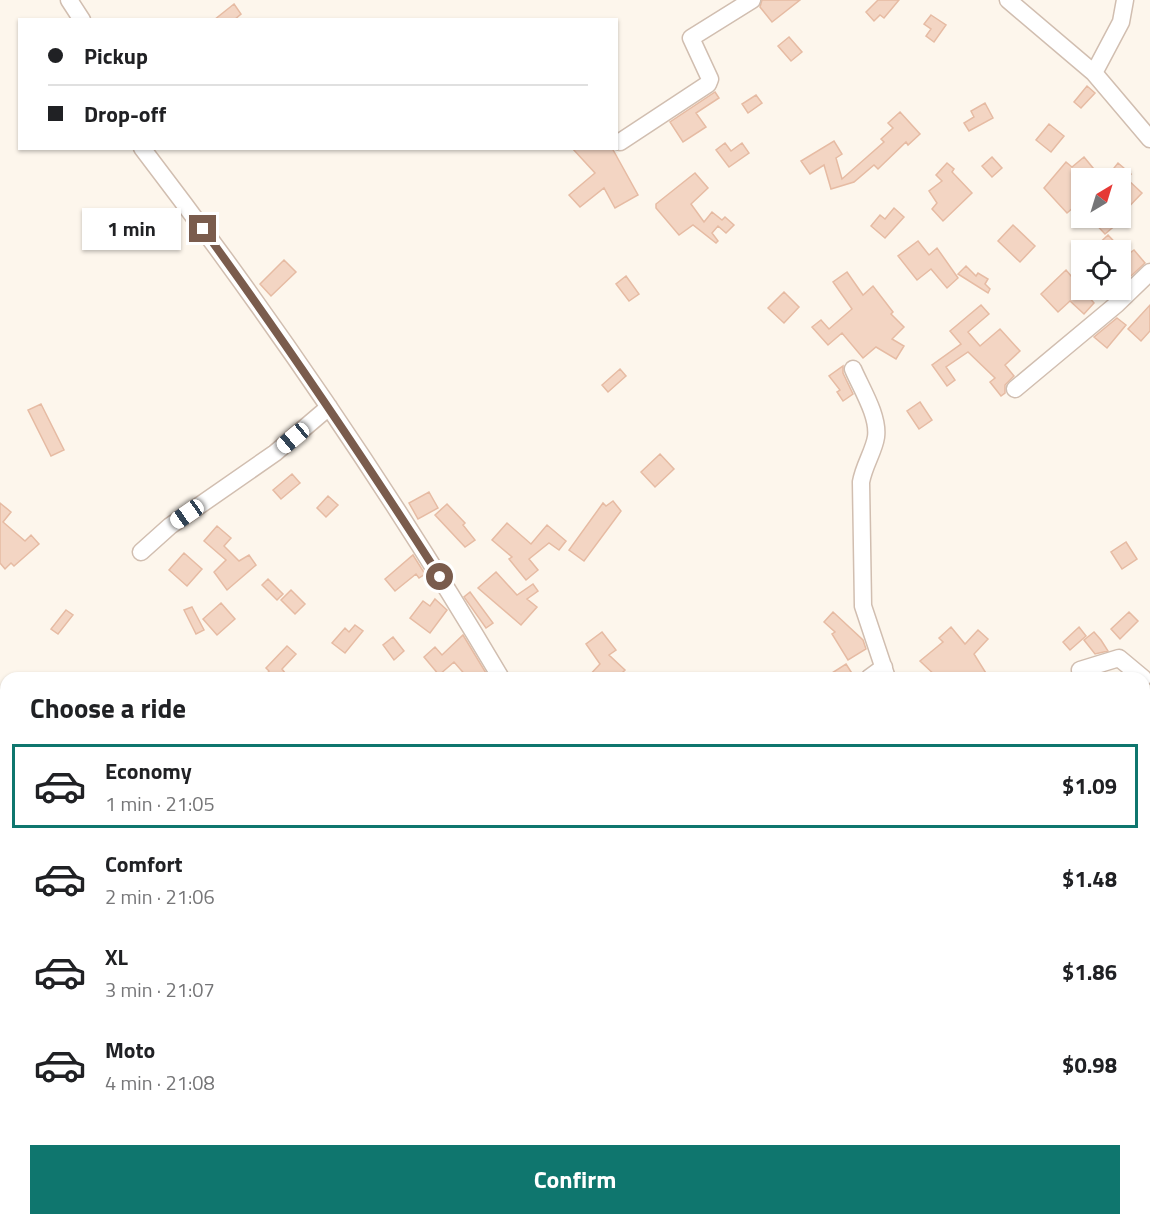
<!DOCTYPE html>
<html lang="en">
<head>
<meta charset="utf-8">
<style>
	:root { --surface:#fff; --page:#f6f6f6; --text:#202124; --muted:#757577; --line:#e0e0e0; --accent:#0f766e }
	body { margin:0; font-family:"Titillium Web",sans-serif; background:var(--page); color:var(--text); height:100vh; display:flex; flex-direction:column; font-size:22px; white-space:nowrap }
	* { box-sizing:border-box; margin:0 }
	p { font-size:20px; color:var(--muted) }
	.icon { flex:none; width:33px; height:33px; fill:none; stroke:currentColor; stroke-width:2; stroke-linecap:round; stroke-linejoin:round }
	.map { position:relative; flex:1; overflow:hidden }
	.sheet { position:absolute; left:0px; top:672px; width:1150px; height:554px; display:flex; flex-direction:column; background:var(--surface); border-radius:18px 18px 0 0; box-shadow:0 2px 4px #0004 }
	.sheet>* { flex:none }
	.hud { position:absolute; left:18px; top:18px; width:600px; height:132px; border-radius:0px; box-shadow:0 2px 4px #0004; display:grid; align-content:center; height:132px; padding:0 30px; background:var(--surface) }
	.needle { width:39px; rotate:38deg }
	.controls { position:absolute; left:1071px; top:168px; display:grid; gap:12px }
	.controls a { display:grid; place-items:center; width:60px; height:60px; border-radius:0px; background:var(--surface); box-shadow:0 2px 4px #0004; font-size:30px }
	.end { position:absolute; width:27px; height:27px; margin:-14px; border:8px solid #7a5c4d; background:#fff; box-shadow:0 0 0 3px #fff }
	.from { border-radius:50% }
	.bubble { position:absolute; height:42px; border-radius:0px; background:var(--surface); box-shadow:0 2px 4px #0004; font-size:20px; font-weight:700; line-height:42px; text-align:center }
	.car { position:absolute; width:18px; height:36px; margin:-18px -9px; border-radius:8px; box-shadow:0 0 4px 2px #0007; background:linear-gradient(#fff 24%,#345 0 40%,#fff 0 76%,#345 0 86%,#fff 0) }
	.hud b { display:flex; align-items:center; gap:21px; height:57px; font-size:22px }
	.hud b+b { border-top:2px solid var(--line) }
	.hud i { width:15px; height:15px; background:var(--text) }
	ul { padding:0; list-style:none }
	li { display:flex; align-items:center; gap:18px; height:84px; margin:0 12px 9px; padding:0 18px; border:3px solid transparent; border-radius:0px }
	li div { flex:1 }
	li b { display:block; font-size:22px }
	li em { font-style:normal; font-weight:700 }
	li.selected { border-color:var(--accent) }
	li>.icon { width:54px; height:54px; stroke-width:1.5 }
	h2 { padding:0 30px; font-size:27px; line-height:72px }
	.action { display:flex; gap:12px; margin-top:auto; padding:12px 30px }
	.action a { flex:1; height:69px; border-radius:0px; background:var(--accent); color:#fff; font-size:24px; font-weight:700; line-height:69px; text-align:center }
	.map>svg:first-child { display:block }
</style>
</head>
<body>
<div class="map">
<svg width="1150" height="1225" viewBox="0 0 1150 1225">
	<rect width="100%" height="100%" fill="#fdf6ec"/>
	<path fill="#f3d5c3" stroke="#e6bba3" stroke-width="1.5" d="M762,0h38l-28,22 -12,-15z
		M878,0h21l-15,18 -4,-3 -6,6 -8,-9z
		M234,4l7,10 -7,6h-20z
		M931,15l15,10 -12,17 -8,-6 5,-7 -7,-5z
		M789,37l13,15 -11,9 -13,-15z
		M1087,86l8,7 -14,15 -7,-6z
		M715,92l4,6 -23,15 10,14 -23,15 -13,-20z
		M756,95l6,8 -14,10 -6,-9z
		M985,103l8,15 -24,13 -5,-8 10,-6 -3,-6z
		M900,112l20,22 -12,11 -2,-3 -28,27 -4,-4 -20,17 -23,7 -7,-24 -14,9 -9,-13 33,-20 8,13 -6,4 6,21 42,-37 -3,-3 12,-11 -5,-5z
		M1049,124l15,12 -13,16 -15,-12z
		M725,143l6,8 11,-8 7,10 -20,14 -13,-17z
		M572,148h40l26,47 -23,13 -11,-20 -24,19 -11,-12 26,-22z
		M992,157l10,11 -10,9 -10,-11z
		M1084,157l9,11 -18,14 7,7v11l-15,13 -23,-25 22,-26 6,5z
		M947,163l7,6 -2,3 20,21 -29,28 -11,-12 5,-6 -8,-12 13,-10 -6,-6z
		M1118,163l13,11 -4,5 15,14 -22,23v-38h-14z
		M695,173l13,15 -17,16 13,18 8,-10 10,8 3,-3 9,8 -8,8 -8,-7 -6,7 6,8 -2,2 -23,-18 -14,10 -23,-27v-4z
		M894,208l10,9 -19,21 -14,-12 9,-11 5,4z
		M1090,218h34l-19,16z
		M1013,225l22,21 -15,16 -22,-21z
		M1108,235l19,20 7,-5 11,13 -14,13 -11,-14v-12h-28z
		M918,241l11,14 8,-7 21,30 -11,10 -16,-19 -14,11 -19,-24z
		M284,260l12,12 -25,24 -11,-12z
		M966,266l10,10 2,-3 10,6 -3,5 5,5 -2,4 -30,-19z
		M1066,270l28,33 -10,11 -14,-13 -12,11 -17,-18z
		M847,272l16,23 10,-9 20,26 -2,2 13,13 -12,12 12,7 -8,13 -20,-12 -13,11 -21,-25 -14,12 -16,-18 9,-7 8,9 23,-20 -19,-27z
		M626,276l13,18 -10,7 -13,-17z
		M784,292l15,15 -15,16 -16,-15z
		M981,305l8,9 -21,18 12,14 20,-17 20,22 -15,14 9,11 -9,9v8l-4,3 -11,-14 5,-4 -27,-26 -22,15 9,13 -8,6 -15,-21 29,-21 -11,-13z
		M1150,305v26l-9,10 -13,-12z
		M1117,318l9,7 -19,23 -13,-11z
		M843,366v7l10,21 -10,7 -6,-9 3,-2 -11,-14z
		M620,369l6,7 -18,16 -6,-7z
		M920,402l12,18 -13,9 -12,-18z
		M41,404l23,46 -13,6 -23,-46z
		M660,454l14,15 -19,18 -14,-15z
		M292,474l8,9 -19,16 -8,-9z
		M429,492l9,16 -20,11 -9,-16z
		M328,496l10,9 -12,12 -9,-9z
		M613,501l8,10 -37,50 -15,-11 34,-47 3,3z
		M0,503l11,9 -8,10 22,19 6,-6 8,9 -25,22 -3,-3 -6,6 -5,-6z
		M447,504l18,19 -2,2 12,15 -10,7 -30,-32z
		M507,523l24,21 16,-19 19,16 -7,9 -10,-7 -20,16 9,11 -12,10 -17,-21 3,-2 -20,-17z
		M217,526l14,12 -7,8 15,15 10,-6 7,10 -29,25 -13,-18 12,-12 -22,-19z
		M1126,542l11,17 -15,10 -11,-17z
		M184,553l18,16 -15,17 -18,-16z
		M413,555l12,19 -6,4 -3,-4 -21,17 -10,-12z
		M496,572l21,23 16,-11 5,7 -11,8 10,8 -16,18 -43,-37z
		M268,579l15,15 -6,6 -15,-15z
		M291,590l14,14 -10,10 -14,-14z
		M470,592l23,31 -7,5 -22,-31z
		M435,599l12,11 -17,23 -20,-15 13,-17 7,5z
		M221,603l14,16 -18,16 -14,-16z
		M192,607l12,23 -8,4 -12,-24z
		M66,610l7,5 -15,19 -7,-5z
		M833,612l30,28 3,9 -18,11 -16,-26 3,-2 -11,-10z
		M1129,612l9,9 -18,18 -9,-10z
		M355,625l8,6 -18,22 -13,-10 13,-15 4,4z
		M951,627l14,17 13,-14 10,9 -14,15 15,24h-51l-18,-17 23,-19 -4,-4z
		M1079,627l7,9 -16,14 -7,-8z
		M602,632l14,18 -7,5 16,15 -8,8h-30l13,-14 -14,-20z
		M1094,632l7,8 7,11 -13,3 -11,-14z
		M463,635l26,43h-21l-14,-16 -15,13 -15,-18 11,-10 7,8z
		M393,637l11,14 -10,9 -11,-15z
		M287,646l9,8 -14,15 3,4 -6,5h-15l5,-7 -3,-3z
		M846,664l9,14h-31z"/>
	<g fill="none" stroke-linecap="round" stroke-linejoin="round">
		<defs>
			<path id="minor" d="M69,0l13,20
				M1008,0l86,73 56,66
				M1094,73l27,-51 4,-22
				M620,142l88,-58 2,-5 -19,-41 61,-38
				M142,148c130,170 250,346 359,530
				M853,369c8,19 26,47 23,68 -2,14 -12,28 -15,45l2,124 24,72
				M1015,389l102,-85 33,-32
				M141,552l29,-26 105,-73 54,-46
				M1080,670l39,-12 24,20
				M869,678l15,-11
				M269,1220l2,5
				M783,1220l3,5"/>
			<path id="highway" d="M1144,891l6,-3
				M614,1225l11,-5"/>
		</defs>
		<use href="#minor" stroke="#d1beb0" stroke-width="19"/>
		<use href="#highway" stroke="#dad1cd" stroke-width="26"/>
		<use href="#minor" stroke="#fff" stroke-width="16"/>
		<use href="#highway" stroke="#f7b7a3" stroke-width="24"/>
	</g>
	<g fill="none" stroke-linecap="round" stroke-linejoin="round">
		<path stroke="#7a5c4d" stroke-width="8" d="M203,229c83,114 161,230 237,348"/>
	</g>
</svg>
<div class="controls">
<a><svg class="needle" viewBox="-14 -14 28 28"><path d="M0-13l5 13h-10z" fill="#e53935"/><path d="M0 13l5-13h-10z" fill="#757577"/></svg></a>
<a><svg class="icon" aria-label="locate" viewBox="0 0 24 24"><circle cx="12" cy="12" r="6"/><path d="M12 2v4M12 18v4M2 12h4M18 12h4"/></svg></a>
</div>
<i class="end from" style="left:440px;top:577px"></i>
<i class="end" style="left:203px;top:229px"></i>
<div class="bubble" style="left:82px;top:208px;width:99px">1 min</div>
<i class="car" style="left:293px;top:438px;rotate:230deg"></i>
<i class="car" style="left:187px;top:514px;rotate:235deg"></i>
<div class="hud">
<b><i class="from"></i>Pickup</b>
<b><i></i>Drop-off</b>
</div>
<section class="sheet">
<h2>Choose a ride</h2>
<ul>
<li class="selected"><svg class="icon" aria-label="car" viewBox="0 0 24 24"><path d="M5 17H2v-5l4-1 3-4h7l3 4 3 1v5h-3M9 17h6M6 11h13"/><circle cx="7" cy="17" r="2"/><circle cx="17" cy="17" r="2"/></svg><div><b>Economy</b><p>1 min · 21:05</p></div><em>$1.09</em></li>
<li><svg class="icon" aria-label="car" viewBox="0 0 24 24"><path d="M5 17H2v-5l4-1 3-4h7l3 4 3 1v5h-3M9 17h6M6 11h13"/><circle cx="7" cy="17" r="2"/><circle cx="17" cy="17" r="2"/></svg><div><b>Comfort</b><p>2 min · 21:06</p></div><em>$1.48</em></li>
<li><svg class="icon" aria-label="car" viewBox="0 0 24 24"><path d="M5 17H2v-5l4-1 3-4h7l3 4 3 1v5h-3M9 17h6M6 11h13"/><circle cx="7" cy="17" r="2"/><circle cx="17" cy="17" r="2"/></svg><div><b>XL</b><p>3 min · 21:07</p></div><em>$1.86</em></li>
<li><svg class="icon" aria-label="car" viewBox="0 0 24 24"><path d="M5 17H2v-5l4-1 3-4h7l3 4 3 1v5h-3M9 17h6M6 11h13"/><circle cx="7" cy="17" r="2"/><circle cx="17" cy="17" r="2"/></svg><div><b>Moto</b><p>4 min · 21:08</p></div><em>$0.98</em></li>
</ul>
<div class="action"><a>Confirm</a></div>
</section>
</div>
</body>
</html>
